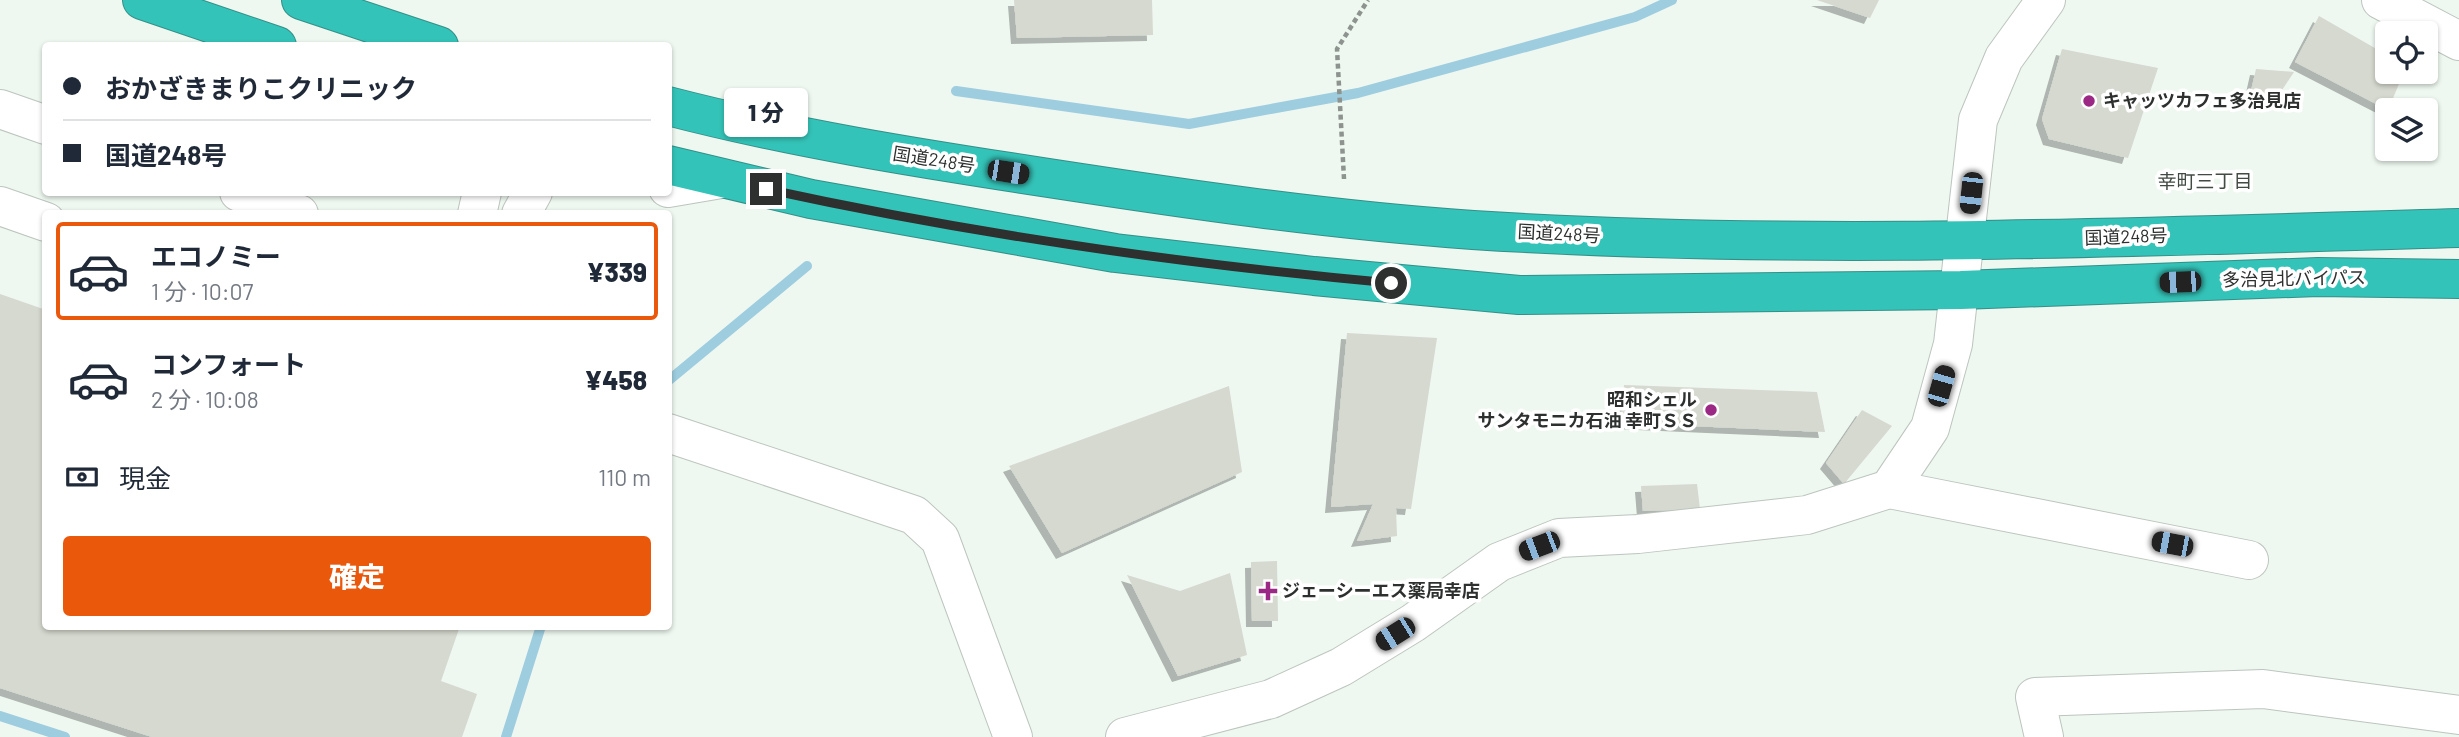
<!DOCTYPE html>
<html lang="ja">
<head>
<meta charset="utf-8">
<style>
	:root { --surface:#fff; --page:#f6f6f7; --text:#1f2937; --muted:#747a83; --line:#e0e1e3; --accent:#ea580c }
	body { margin:0; font-family:Barlow,"Noto Sans JP",sans-serif; background:var(--page); color:var(--text); height:100vh; display:flex; flex-direction:column; font-size:26px; white-space:nowrap }
	* { box-sizing:border-box; margin:0 }
	p { font-size:23px; color:var(--muted) }
	.icon { flex:none; width:38px; height:38px; fill:none; stroke:currentColor; stroke-width:2; stroke-linecap:round; stroke-linejoin:round }
	.map { position:relative; flex:1; overflow:hidden }
	.drawer { position:absolute; left:42px; top:210px; width:630px; height:420px; display:flex; flex-direction:column; background:var(--surface); border-radius:7px; box-shadow:0 2px 5px #0004 }
	.drawer>* { flex:none }
	.guide { position:absolute; left:42px; top:42px; width:630px; height:154px; border-radius:7px; box-shadow:0 2px 5px #0004; display:grid; align-content:center; height:154px; padding:0 21px; background:var(--surface) }
	.fabs { position:absolute; left:2375px; top:21px; display:grid; gap:14px }
	.fabs a { display:grid; place-items:center; width:63px; height:63px; border-radius:7px; background:var(--surface); box-shadow:0 2px 5px #0004; font-size:35px }
	.end { position:absolute; width:32px; height:32px; margin:-16px; border:9px solid #2d302e; background:#fff; box-shadow:0 0 0 4px #fff }
	.from { border-radius:50% }
	.bubble { position:absolute; height:49px; border-radius:7px; background:var(--surface); box-shadow:0 2px 5px #0004; font-size:23px; font-weight:800; line-height:49px; text-align:center }
	.car { position:absolute; width:21px; height:42px; margin:-21px -10px; border-radius:9px; box-shadow:0 0 5px 2px #0007; background:linear-gradient(#222 24%,#8ab4d8 0 40%,#222 0 76%,#8ab4d8 0 86%,#222 0) }
	.guide b { display:flex; align-items:center; gap:24px; height:66px; font-size:26px }
	.guide b+b { border-top:2px solid var(--line) }
	.guide i { width:18px; height:18px; background:var(--text) }
	ul { padding:12px 0 0; list-style:none }
	li { display:flex; align-items:center; gap:21px; height:98px; margin:0 14px 10px; padding:0 7px; border:4px solid transparent; border-radius:7px }
	li div { flex:1 }
	li b { display:block; font-size:26px }
	li em { font-style:normal; font-weight:800 }
	li.current { border-color:var(--accent) }
	li>.icon { width:63px; height:63px; stroke-width:1.5 }
	.pay { display:flex; align-items:center; gap:18px; height:77px; padding:0 21px; font-size:26px }
	.pay p { margin-inline-start:auto }
	.action { display:flex; gap:14px; margin-top:auto; padding:14px 21px }
	.action a { flex:1; height:80px; border-radius:7px; background:var(--accent); color:#fff; font-size:28px; font-weight:800; line-height:80px; text-align:center }
	.map>svg:first-child { display:block }
</style>
</head>
<body>
<div class="map">
<svg width="2459" height="737" viewBox="0 0 2459 737">
	<defs>
		<filter id="shadow"><feDropShadow dx="-6" dy="6" stdDeviation="0" flood-color="#0004"/></filter>
	</defs>
	<rect width="100%" height="100%" fill="#eef7f0"/>
	<g fill="none" stroke-linecap="round" stroke-linejoin="round">
		<path stroke="#9dcdde" stroke-width="10" d="M956,91l233,33 169,-31 277,-76 37,-17
			M668,381l139,-115
			M0,716l65,21
			M506,737l35,-111"/>
	</g>
	<path fill="#d6d9cf" filter="url(#shadow)" d="M1014,0h138l1,35 -136,3z
		M1817,0h62l-9,18z
		M2319,16l68,39v17h17l-16,38 -93,-48z
		M2062,49l96,19 -30,90 -79,-19 -7,-20z
		M2256,69l38,3 -20,30 -25,-2z
		M0,294l46,16v316h414l-19,55 36,13 -15,43h-310l-152,-49z
		M1347,333l90,5 -26,171 -15,-1 1,28 -40,5 16,-37 -42,3z
		M1624,385l193,7 8,40 -204,-9z
		M1229,386l13,86 -180,81 -53,-87z
		M1862,410l30,16 -48,58 -18,-21z
		M1697,484l3,25 -57,2 -2,-25z
		M1277,561l1,60h-26l-1,-59z
		M1230,573l17,82 -69,21 -51,-101 53,16z"/>
	<g fill="none" stroke-linecap="round" stroke-linejoin="round">
		<defs>
			<path id="minor" d="M2381,0l78,41
				M0,109l46,16
				M668,188l53,-9
				M239,192l60,22
				M0,206l46,16
				M477,214l5,-22
				M521,214l12,-22
				M668,433l246,82 26,24 73,198
				M1889,489l360,71
				M1125,737l146,-38 70,-32 72,-44 86,-61 60,-24 79,-4 169,-19 82,-26 41,-61 23,-84 25,-224 26,-62 42,-58
				M2044,737l-9,-40 228,-8 196,26"/>
			<path id="highway" d="M142,0l135,46
				M301,0l138,46
				M668,106c123,32 249,52 374,71 143,22 286,43 431,53 329,21 657,7 986,-2
				M668,165l143,34 304,54 199,23 205,19 442,-5 357,-13 141,2"/>
		</defs>
		<use href="#minor" stroke="#bcc5be" stroke-width="40"/>
		<use href="#highway" stroke="#329088" stroke-width="40"/>
		<path stroke="#8d938e" stroke-width="4.5" stroke-dasharray="5 3.5" stroke-linecap="butt" d="M1344,179l-7,-130 31,-49"/>
		<use href="#minor" stroke="#fff" stroke-width="38"/>
		<use href="#highway" stroke="#34c3b8" stroke-width="38"/>
	</g>
	<g fill="none" stroke-linecap="round" stroke-linejoin="round">
		<path stroke="#2d302e" stroke-width="9" d="M766,189c206,45 415,75 625,94"/>
	</g>
	<g fill="#9b2884" stroke="#fff" stroke-width="2.5">
		<circle cx="2089" cy="101" r="7"/>
		<circle cx="1711" cy="410" r="7"/>
		<path d="M1264.5 580.5h7v7h7v7h-7v7h-7v-7h-7v-7h7z"/>
	</g>
	<g text-anchor="middle" stroke-width="7" stroke-linejoin="round" paint-order="stroke">
		<g font-size="18" font-weight="bold" fill="#2d302e" stroke="#fff" text-anchor="start">
			<text x="2103" y="107">キャッツカフェ多治見店</text>
			<text x="1697" y="406" text-anchor="end">昭和シェル<tspan x="1697" dy="21">サンタモニカ石油 幸町ＳＳ</tspan></text>
			<text x="1282" y="597">ジェーシーエス薬局幸店</text>
		</g>
		<g font-size="18" fill="#2d302e" stroke="#fff">
			<text transform="translate(934 160) rotate(9)" y="6">国道248号</text>
			<text transform="translate(1559 234) rotate(3)" y="6">国道248号</text>
			<text transform="translate(2126 237) rotate(-2)" y="6">国道248号</text>
			<text transform="translate(2294 279) rotate(-1)" y="6">多治見北バイパス</text>
		</g>
		<g font-size="19" fill="#424a44" stroke="#fff">
			<text x="2205" y="188">幸町三丁目</text>
		</g>
	</g>
</svg>
<div class="fabs">
<a><svg class="icon" aria-label="locate" viewBox="0 0 24 24"><circle cx="12" cy="12" r="6"/><path d="M12 2v4M12 18v4M2 12h4M18 12h4"/></svg></a>
<a><svg class="icon" aria-label="layers" viewBox="0 0 24 24"><path d="M12 4l9 5-9 5-9-5zM3 14l9 5 9-5"/></svg></a>
</div>
<i class="end from" style="left:1391px;top:283px"></i>
<i class="end" style="left:766px;top:189px"></i>
<div class="bubble" style="left:724px;top:88px;width:84px">1 分</div>
<i class="car" style="left:1008px;top:172px;rotate:99deg"></i>
<i class="car" style="left:1971px;top:193px;rotate:186deg"></i>
<i class="car" style="left:2180px;top:282px;rotate:268deg"></i>
<i class="car" style="left:1941px;top:386px;rotate:16deg"></i>
<i class="car" style="left:2172px;top:544px;rotate:281deg"></i>
<i class="car" style="left:1539px;top:546px;rotate:249deg"></i>
<i class="car" style="left:1395px;top:634px;rotate:238deg"></i>
<div class="guide">
<b><i class="from"></i>おかざきまりこクリニック</b>
<b><i></i>国道248号</b>
</div>
<section class="drawer">
<ul>
<li class="current"><svg class="icon" aria-label="car" viewBox="0 0 24 24"><path d="M5 17H2v-5l4-1 3-4h7l3 4 3 1v5h-3M9 17h6M6 11h13"/><circle cx="7" cy="17" r="2"/><circle cx="17" cy="17" r="2"/></svg><div><b>エコノミー</b><p>1 分 · 10:07</p></div><em>¥339</em></li>
<li><svg class="icon" aria-label="car" viewBox="0 0 24 24"><path d="M5 17H2v-5l4-1 3-4h7l3 4 3 1v5h-3M9 17h6M6 11h13"/><circle cx="7" cy="17" r="2"/><circle cx="17" cy="17" r="2"/></svg><div><b>コンフォート</b><p>2 分 · 10:08</p></div><em>¥458</em></li>
</ul>
<div class="pay"><svg class="icon" aria-label="cash" viewBox="0 0 24 24"><path d="M3 7h18v10H3z"/><circle cx="12" cy="12" r="2"/></svg>現金<p>110 m</p></div>
<div class="action"><a>確定</a></div>
</section>
</div>
</body>
</html>
